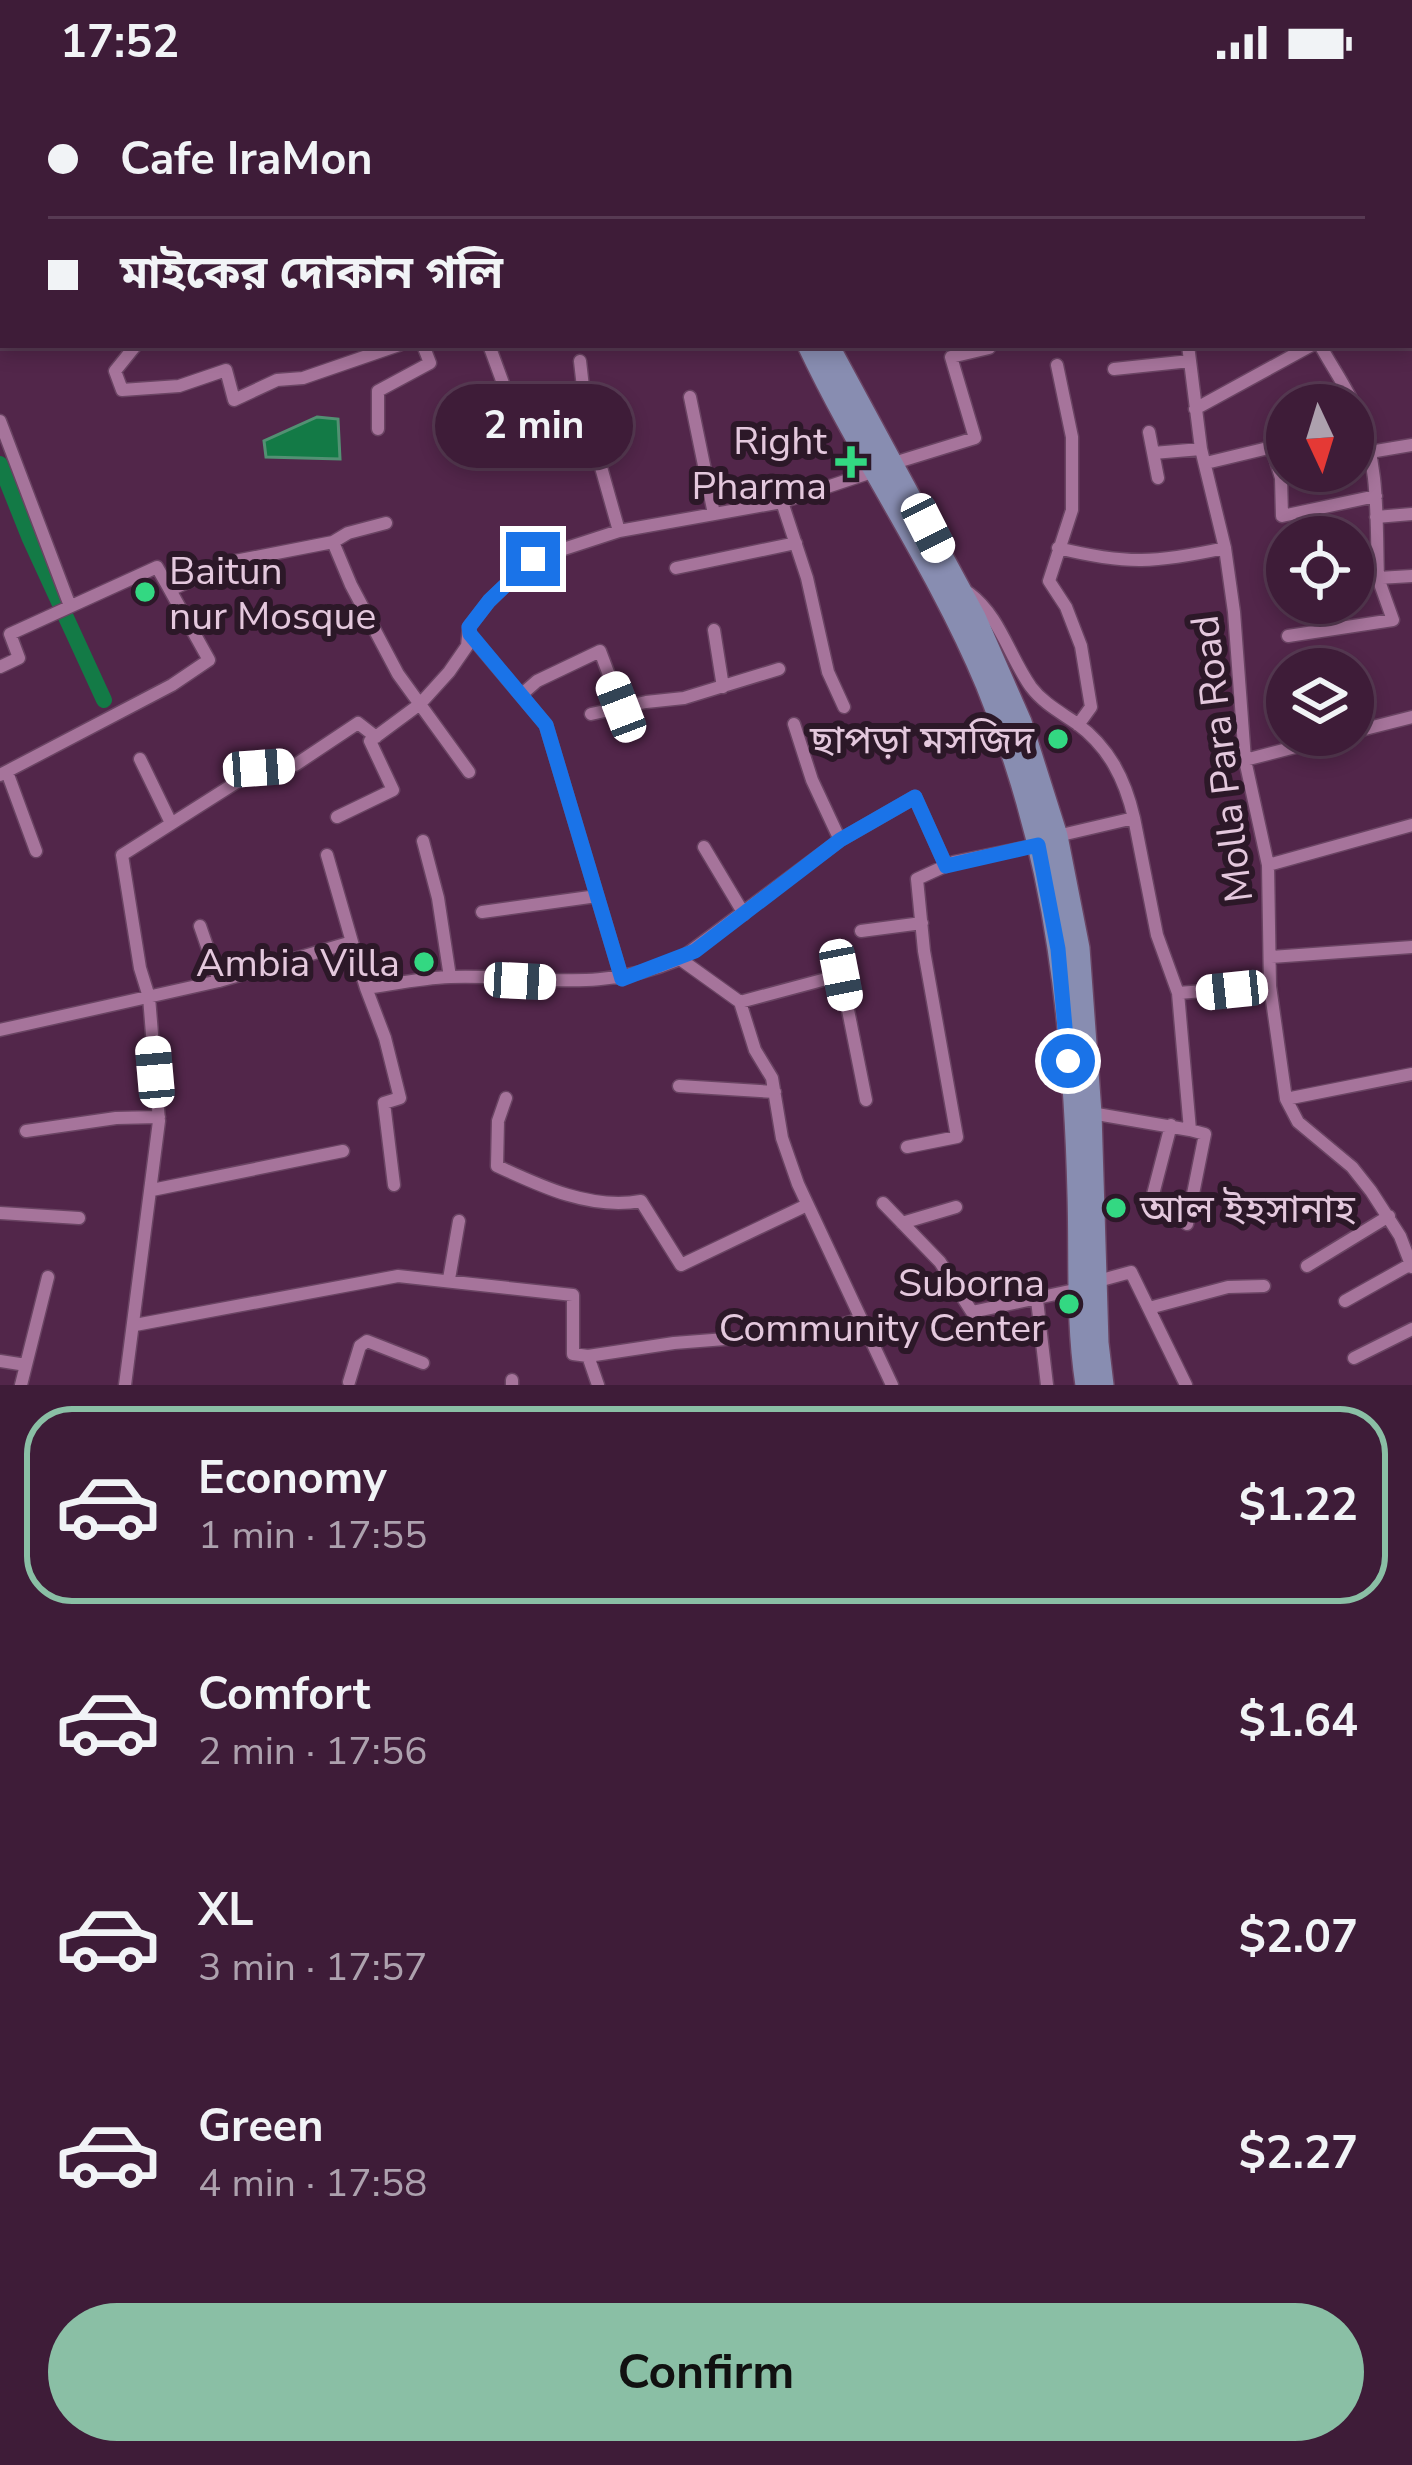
<!DOCTYPE html>
<html lang="en">
<head>
<meta charset="utf-8">
<style>
	:root { --surface:#3e1c38; --page:#452540; --text:#f1f3f6; --muted:#ada1ae; --line:#573a53; --accent:#8abfa5 }
	body { margin:0; font-family:"Nunito Sans","Noto Sans Bengali",sans-serif; background:var(--page); color:var(--text); height:100vh; display:flex; flex-direction:column; font-size:45px; white-space:nowrap }
	* { box-sizing:border-box; margin:0 }
	p { font-size:39px; color:var(--muted) }
	.icon { flex:none; width:66px; height:66px; fill:none; stroke:currentColor; stroke-width:2; stroke-linecap:round; stroke-linejoin:round }
	.map { position:relative; height:1301px; overflow:hidden }
	.details { display:flex; flex-direction:column; background:var(--surface); flex:1 }
	.details>* { flex:none }
	.banner { position:absolute; left:0px; top:0px; width:1413px; height:264px; box-shadow:0 6px 18px #0003,0 0 0 3px var(--line); display:grid; align-content:center; height:264px; padding:0 48px; background:var(--surface) }
	.needle { width:78px; rotate:176deg }
	.controls { position:absolute; left:1266px; top:300px; display:grid; gap:24px }
	.controls a { display:grid; place-items:center; width:108px; height:108px; border-radius:50%; background:var(--surface); box-shadow:0 6px 18px #0003,0 0 0 3px var(--line); font-size:60px }
	.end { position:absolute; width:54px; height:54px; margin:-27px; border:15px solid #1a73e8; background:#fff; box-shadow:0 0 0 6px #fff }
	.from { border-radius:50% }
	.bubble { position:absolute; height:84px; border-radius:42px; background:var(--surface); box-shadow:0 6px 18px #0003,0 0 0 3px var(--line); font-size:39px; font-weight:700; line-height:84px; text-align:center }
	.car { position:absolute; width:36px; height:72px; margin:-36px -18px; border-radius:15px; box-shadow:0 0 9px 3px #0007; background:linear-gradient(#fff 24%,#345 0 40%,#fff 0 76%,#345 0 86%,#fff 0) }
	.banner b { display:flex; align-items:center; gap:42px; height:114px; font-size:45px }
	.banner b+b { border-top:3px solid var(--line) }
	.banner i { width:30px; height:30px; background:var(--text) }
	ul { padding:21px 0 0; list-style:none }
	li { display:flex; align-items:center; gap:36px; height:198px; margin:0 24px 18px; padding:0 24px; border:6px solid transparent; border-radius:48px }
	li div { flex:1 }
	li b { display:block; font-size:45px }
	li em { font-style:normal; font-weight:700 }
	li.on { border-color:var(--accent) }
	li>.icon { width:108px; height:108px; stroke-width:1.5 }
	.action { display:flex; gap:24px; margin-top:auto; padding:24px 48px }
	.action a { flex:1; height:138px; border-radius:72px; background:var(--accent); color:#111; font-size:48px; font-weight:700; line-height:138px; text-align:center }
	.status { display:flex; justify-content:space-between; align-items:center; height:84px; padding:0 60px; background:var(--surface); direction:ltr }
	.status svg { height:33px; fill:currentColor }
	.map>svg:first-child { display:block }
</style>
</head>
<body>
<div class="status"><b>17:52</b><svg viewBox="0 0 49 12"><path d="M0 12V9h3v3zM5 12V6h3v6zM10 12V3h3v9zM15 12V0h3v12zM26 1h20v11H26zM47 4h2v5h-2z"/></svg></div>
<div class="map">
<svg width="1412" height="1301" viewBox="0 0 1412 1301">
	<rect width="100%" height="100%" fill="#52264a"/>
	<path fill="#137a46" stroke="#529173" stroke-width="3" d="M317,333l21,2 2,40 -74,-2 -2,-16z"/>
	<g fill="none" stroke-linecap="round" stroke-linejoin="round">
		<path stroke="#137a46" stroke-width="16" d="M0,380l30,75 74,161"/>
		<defs>
			<path id="street" d="M54,0l1,3
				M378,0v3
				M426,0v3
				M634,0l1,3
				M934,0l2,3
				M1136,0l1,3
				M1252,0v3
				M1347,0v3
				M1410,100h2
				M1410,214l2,-1
				M136,261l-21,26 7,19 57,-4 47,-16 8,30 43,-20 26,-2 96,-33
				M1188,261l13,104 24,99 9,64 11,148 23,105 2,121 16,113 12,23 54,45 19,24 29,45 12,31
				M1320,261c12,22 27,43 37,66 23,52 19,111 21,167l34,-2
				M580,277l6,53 33,117
				M1057,281l15,72v73l-23,71 17,26 15,39 10,61 -13,18
				M1114,285l76,-8
				M690,313l24,117
				M482,323l26,-10 -19,-52
				M1195,325l117,-64
				M0,337l70,185
				M378,345v-38l52,-28 -7,-18
				M1149,348l9,46
				M1370,368l42,-7
				M1153,369l48,-4
				M894,379l81,-25 -24,-81 38,-9
				M1206,379l66,-16 9,31 1,38 94,-20
				M782,418l25,76 21,94 16,35
				M1376,433l36,-3
				M333,458l18,43 47,89 71,98
				M1058,464c69,17 98,15 167,0
				M676,484l120,-25
				M969,509c31,23 40,63 62,94 12,16 29,25 45,36 33,24 49,56 58,95
				M714,546l9,57
				M470,551l76,90 76,254
				M1288,552l105,-16 -15,-42
				M0,583l19,-9 -9,-24 147,-67 13,23 65,-29 98,-19 15,-9 38,-10
				M521,611l16,-14 63,-30 21,56
				M591,630l55,-12 38,-4 95,-29
				M1353,648l59,-15
				M140,675l31,64
				M1245,676l97,-25
				M7,688l29,79
				M0,691l172,-90 37,-25 -39,-70
				M337,733l56,-27 -23,-49 50,-37 29,-32 18,-26 2,-19 20,-26 44,-42 86,-28 163,-29 93,-31
				M1057,752l77,-18 23,117 21,58 92,-7
				M840,756l75,-43 31,69
				M423,757l15,57 12,79
				M704,763l40,67
				M327,771l25,87
				M1268,781l144,-40
				M482,828l115,-16
				M200,842l19,55
				M861,847l61,-8
				M1271,873l141,-10
				M680,875l160,-119 -28,-60 -18,-56
				M366,904l19,50 15,60 -16,5 10,82
				M740,918l101,-27 25,125
				M0,946l219,-49 133,-39 14,46c28,-4 56,-10 84,-11 87,-3 144,18 230,-18l60,43 15,48 17,28 10,60 16,46 94,201
				M679,1002l96,6
				M506,1014l-8,23 -1,45c45,21 94,44 144,35l40,64 126,-60
				M1286,1015l126,-25
				M1091,1029l99,17 -12,-137
				M26,1047l90,-13 43,-1
				M907,1063l50,-10 -33,-186 -7,-72 37,-17 84,-17
				M152,1106l191,-39
				M883,1119l57,59 32,50 107,-23
				M1150,1122l21,-81
				M0,1129l79,5
				M902,1139l54,-16
				M1187,1140l18,-90 -15,-4
				M1307,1182l82,-50
				M449,1195l10,-58
				M1098,1197l33,-9 55,113
				M1037,1216l10,85
				M1345,1217l66,-37
				M1149,1224l79,-21 36,-1
				M135,1241l263,-49 175,19v59l15,2 10,29
				M588,1272l86,-13 143,-11 44,-13
				M1354,1274l58,-29
				M0,1277l26,4 -5,20
				M26,1281l22,-88
				M349,1298l11,-36 7,-5 56,22
				M125,1301l34,-264 -10,-124 -9,-29 -18,-113 137,-87 36,-3 63,-42 18,14
				M512,1301v-5"/>
			<path id="secondary" d="M752,0l1,3
				M773,0l1,3
				M808,261c54,115 129,221 178,339 34,83 59,175 72,264 12,78 18,166 20,246 2,64 -2,127 8,191
				M828,261l147,272 46,105 36,114 22,112 12,165 7,230 5,42"/>
		</defs>
		<use href="#street" stroke="#6a4463" stroke-width="15"/>
		<use href="#secondary" stroke="#6a4463" stroke-width="24"/>
		<use href="#street" stroke="#a6749b" stroke-width="12"/>
		<use href="#secondary" stroke="#888db1" stroke-width="21"/>
	</g>
	<g fill="none" stroke-linecap="round" stroke-linejoin="round">
		<path stroke="#1a73e8" stroke-width="15" d="M533,475l-44,42 -20,26 1,7 76,91 76,254 73,-28 145,-111 75,-43 31,69 92,-21 20,104 10,112"/>
	</g>
	<g fill="#33d882" stroke="#2c1828" stroke-width="4.5">
		<path d="M845 360h12v12h12v12h-12v12h-12v-12h-12v-12h12z"/>
		<circle cx="145" cy="508" r="12"/>
		<circle cx="1058" cy="655" r="12"/>
		<circle cx="424" cy="878" r="12"/>
		<circle cx="1116" cy="1124" r="12"/>
		<circle cx="1069" cy="1220" r="12"/>
	</g>
	<g text-anchor="middle" stroke-width="12" stroke-linejoin="round" paint-order="stroke">
		<g font-size="39" fill="#e4c8dd" stroke="#2c1828" text-anchor="end">
			<text x="827" y="370">Right<tspan x="827" dy="45">Pharma</tspan></text>
			<text x="169" y="500" text-anchor="start">Baitun<tspan x="169" dy="45">nur Mosque</tspan></text>
			<text x="1034" y="669">ছাপড়া মসজিদ</text>
			<text x="400" y="892">Ambia Villa</text>
			<text x="1140" y="1138" text-anchor="start">আল ইহসানাহ</text>
			<text x="1045" y="1212">Suborna<tspan x="1045" dy="45">Community Center</tspan></text>
		</g>
		<g font-size="39" fill="#e4c8dd" stroke="#2c1828">
			<text transform="translate(1221 675) rotate(-97)" y="14">Molla Para Road</text>
		</g>
	</g>
</svg>
<div class="controls">
<a><svg class="needle" viewBox="-14 -14 28 28"><path d="M0-13l5 13h-10z" fill="#e53935"/><path d="M0 13l5-13h-10z" fill="#ada1ae"/></svg></a>
<a><svg class="icon" aria-label="locate" viewBox="0 0 24 24"><circle cx="12" cy="12" r="6"/><path d="M12 2v4M12 18v4M2 12h4M18 12h4"/></svg></a>
<a><svg class="icon" aria-label="layers" viewBox="0 0 24 24"><path d="M12 4l9 5-9 5-9-5zM3 14l9 5 9-5"/></svg></a>
</div>
<i class="end from" style="left:1068px;top:977px"></i>
<i class="end" style="left:533px;top:475px"></i>
<div class="bubble" style="left:435px;top:300px;width:198px">2 min</div>
<i class="car" style="left:928px;top:444px;rotate:153deg"></i>
<i class="car" style="left:621px;top:623px;rotate:339deg"></i>
<i class="car" style="left:259px;top:684px;rotate:86deg"></i>
<i class="car" style="left:841px;top:891px;rotate:169deg"></i>
<i class="car" style="left:520px;top:897px;rotate:93deg"></i>
<i class="car" style="left:1232px;top:906px;rotate:264deg"></i>
<i class="car" style="left:155px;top:988px;rotate:355deg"></i>
<div class="banner">
<b><i class="from"></i>Cafe IraMon</b>
<b><i></i>মাইকের দোকান গলি</b>
</div>
</div>
<section class="details">
<ul>
<li class="on"><svg class="icon" aria-label="car" viewBox="0 0 24 24"><path d="M5 17H2v-5l4-1 3-4h7l3 4 3 1v5h-3M9 17h6M6 11h13"/><circle cx="7" cy="17" r="2"/><circle cx="17" cy="17" r="2"/></svg><div><b>Economy</b><p>1 min · 17:55</p></div><em>$1.22</em></li>
<li><svg class="icon" aria-label="car" viewBox="0 0 24 24"><path d="M5 17H2v-5l4-1 3-4h7l3 4 3 1v5h-3M9 17h6M6 11h13"/><circle cx="7" cy="17" r="2"/><circle cx="17" cy="17" r="2"/></svg><div><b>Comfort</b><p>2 min · 17:56</p></div><em>$1.64</em></li>
<li><svg class="icon" aria-label="car" viewBox="0 0 24 24"><path d="M5 17H2v-5l4-1 3-4h7l3 4 3 1v5h-3M9 17h6M6 11h13"/><circle cx="7" cy="17" r="2"/><circle cx="17" cy="17" r="2"/></svg><div><b>XL</b><p>3 min · 17:57</p></div><em>$2.07</em></li>
<li><svg class="icon" aria-label="car" viewBox="0 0 24 24"><path d="M5 17H2v-5l4-1 3-4h7l3 4 3 1v5h-3M9 17h6M6 11h13"/><circle cx="7" cy="17" r="2"/><circle cx="17" cy="17" r="2"/></svg><div><b>Green</b><p>4 min · 17:58</p></div><em>$2.27</em></li>
</ul>
<div class="action"><a>Confirm</a></div>
</section>
</body>
</html>
